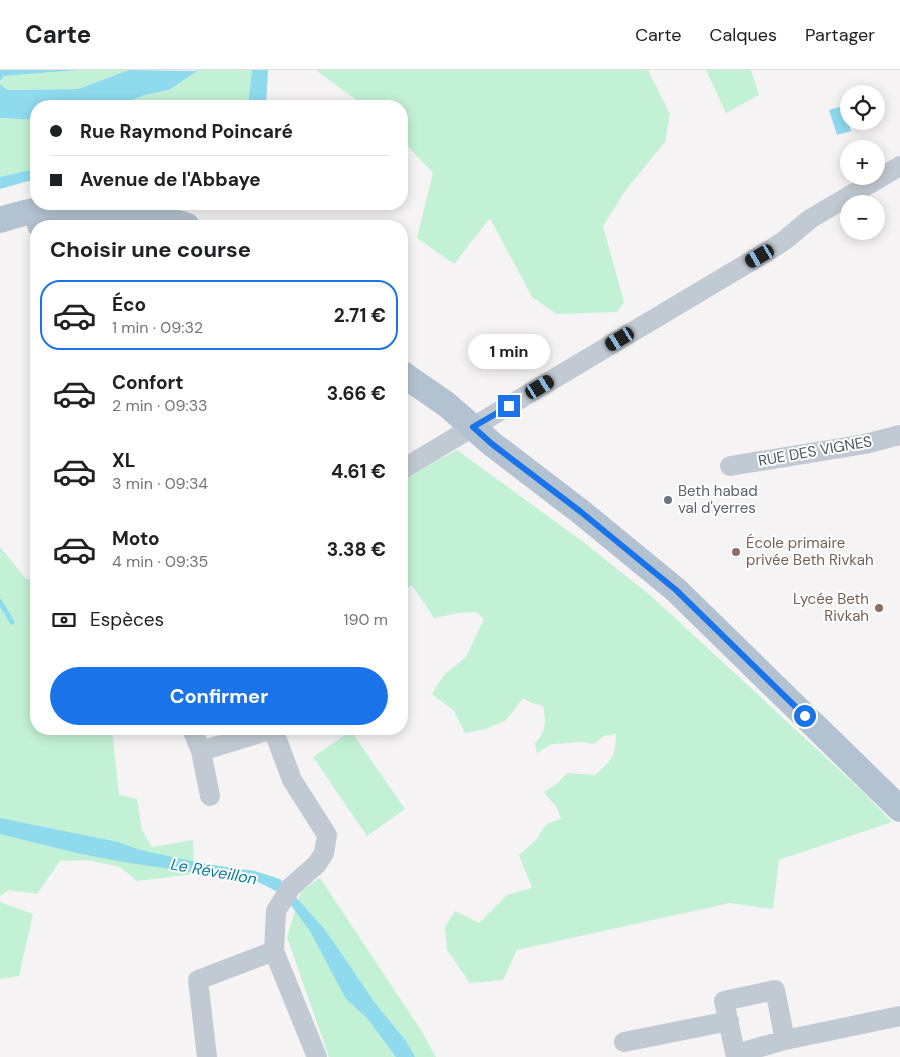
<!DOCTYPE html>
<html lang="fr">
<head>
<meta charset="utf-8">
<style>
	:root { --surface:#fff; --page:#f2f2f2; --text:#202124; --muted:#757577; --line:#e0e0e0; --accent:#1a73e8 }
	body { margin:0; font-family:"DM Sans",sans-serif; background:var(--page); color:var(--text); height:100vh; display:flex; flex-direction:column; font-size:19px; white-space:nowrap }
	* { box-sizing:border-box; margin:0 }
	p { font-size:16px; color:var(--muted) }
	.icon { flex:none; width:28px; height:28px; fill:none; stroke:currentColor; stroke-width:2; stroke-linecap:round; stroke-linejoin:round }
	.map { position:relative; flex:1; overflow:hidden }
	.details { position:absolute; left:30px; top:150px; width:378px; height:515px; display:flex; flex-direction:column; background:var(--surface); border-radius:20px; box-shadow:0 2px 12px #0003 }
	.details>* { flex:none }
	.top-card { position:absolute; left:30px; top:30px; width:378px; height:110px; border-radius:20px; box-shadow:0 2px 12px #0003; display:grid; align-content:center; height:110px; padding:0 20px; background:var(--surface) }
	.tools { position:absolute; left:840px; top:15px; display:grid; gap:10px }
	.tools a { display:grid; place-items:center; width:45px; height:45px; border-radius:50%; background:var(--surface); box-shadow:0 2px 12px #0003; font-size:25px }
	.end { position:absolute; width:22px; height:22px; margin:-11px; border:6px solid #1a73e8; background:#fff; box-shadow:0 0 0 2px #fff }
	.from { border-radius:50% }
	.bubble { position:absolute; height:35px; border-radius:18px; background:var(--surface); box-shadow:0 2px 12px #0003; font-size:16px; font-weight:700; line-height:35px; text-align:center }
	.car { position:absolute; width:15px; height:30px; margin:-15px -8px; border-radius:6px; box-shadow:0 0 4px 1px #0007; background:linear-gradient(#222 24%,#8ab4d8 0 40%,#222 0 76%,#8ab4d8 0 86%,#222 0) }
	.top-card b { display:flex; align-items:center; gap:18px; height:48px; font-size:19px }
	.top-card b+b { border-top:1px solid var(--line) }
	.top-card i { width:12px; height:12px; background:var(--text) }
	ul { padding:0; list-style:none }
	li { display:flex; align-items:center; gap:15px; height:70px; margin:0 10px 8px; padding:0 10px; border:2px solid transparent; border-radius:20px }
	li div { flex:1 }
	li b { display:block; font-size:19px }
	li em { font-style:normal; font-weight:700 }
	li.selected { border-color:var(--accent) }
	li>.icon { width:45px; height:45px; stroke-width:1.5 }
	h2 { padding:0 20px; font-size:22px; line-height:60px }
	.pay { display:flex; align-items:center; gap:12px; height:55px; padding:0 20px; font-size:19px }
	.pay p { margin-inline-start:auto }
	.button { display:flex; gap:10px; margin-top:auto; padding:10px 20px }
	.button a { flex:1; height:58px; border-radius:30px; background:var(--accent); color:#fff; font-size:20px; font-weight:700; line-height:58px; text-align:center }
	header { display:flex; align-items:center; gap:30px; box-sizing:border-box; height:70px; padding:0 25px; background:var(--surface); border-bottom:1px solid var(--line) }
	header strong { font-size:24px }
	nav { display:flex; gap:28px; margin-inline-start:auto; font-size:18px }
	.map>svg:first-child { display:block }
</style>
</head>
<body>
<header>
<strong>Carte</strong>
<nav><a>Carte</a><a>Calques</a><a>Partager</a></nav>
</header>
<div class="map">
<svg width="900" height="987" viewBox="0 0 900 987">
	<rect width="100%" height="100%" fill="#f5f3f3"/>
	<path fill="#c3f1d5" d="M79,0h50l-51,19 -72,1 -6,-6 4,-8z
		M196,0h56l-4,36h-131l28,-11 24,-5z
		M316,0h332l22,44 -5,28 -40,49 -22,35 21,76 -7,10 -60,2 -25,-17 -42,-79 -36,46 -37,-26 16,-65 -32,-34v-33h-37z
		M706,0h45l8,25 -33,18z
		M0,48l36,2v50h-6l-30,7z
		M457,380l125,91 68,54 211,195 31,32 -113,38 -6,49 -43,-6 -213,47 -14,30 -33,3 -23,-33 -2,-23 10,-16 24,12 28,-28 25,-7 -13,-33 18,-16 4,-8 7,-8 13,-4 -4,-11 -13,-16 13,-8 10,-11 28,2c16,-14 21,-18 21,-41l-12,2 -10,8 -12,-2 -30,2 -15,9 -2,-10c12,-12 11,-22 8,-37l-11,-3 -9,-5 -17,22 -20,9 -21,4 -11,-22 -22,-17 12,-19 22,-18 18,-38 -8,-7 -18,1 -24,5 -22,-33 -11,7v-112z
		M0,477l26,32 10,-1v50l-5,6 2,55h3v40h76l7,66 18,4 5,31 10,17 41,-7 1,34 -57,7 -17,-14 -33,-7 -27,1 -23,33 -28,-4 -9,6z
		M351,661l54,78 -38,27 -54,-79z
		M320,808l101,152 15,27h-107l-42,-120 14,-46z
		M0,832l33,12 -14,62 -19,3z"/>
	<path fill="#90daee" d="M0,0h79l-75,6 -4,6z
		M129,0l68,1 -28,19 -24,5 -28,11h-81v14l-36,-2v-34l7,6 71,-1z
		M252,0h16l-2,36h-18z
		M843,36l8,25 -14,4 -8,-25z
		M30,100h6v11h-8l-28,8v-12z
		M0,748l118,24 22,8 66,14 49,7 25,8 46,52 49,72 31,38 9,16h-19l-29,-39 -21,-19 -36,-68 -17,-23 -17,-17 -18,-9 -135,-20 -46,-9 -77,-19z"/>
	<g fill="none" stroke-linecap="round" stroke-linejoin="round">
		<path stroke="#90daee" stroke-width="5" d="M0,532l12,20"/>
		<path stroke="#c1cad2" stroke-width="20" d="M730,396l135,-22 35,-9
			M401,400l372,-222 12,-8 25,-21 90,-53
			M192,659l9,22 72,-22
			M273,659l19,51 35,55 -3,18 -7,11 -26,23 -15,24 -2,40 43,106
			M201,681l9,45
			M624,972l105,-21
			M736,984l49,-14 115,-24
			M207,987l-9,-77 76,-29
			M736,987l-12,-56 51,-11 10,50"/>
		<path stroke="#b3c2d1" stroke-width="26" d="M0,150c36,-12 79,-18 117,-13 24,4 47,12 70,19
			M40,155l33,-1 48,2
			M401,303l45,31 46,40 89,68 95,78 224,219"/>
	</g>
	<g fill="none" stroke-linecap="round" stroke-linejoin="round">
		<path stroke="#1a73e8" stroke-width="6" d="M509,336l-36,21 19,17 89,68 95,78 129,126"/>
	</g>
	<circle fill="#6b7280" stroke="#fff" stroke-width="2" cx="668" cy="430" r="5"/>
	<g fill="#8d6e63" stroke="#fff" stroke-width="2">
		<circle cx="736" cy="482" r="5"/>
		<circle cx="879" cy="538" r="5"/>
	</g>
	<g text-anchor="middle" stroke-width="4" stroke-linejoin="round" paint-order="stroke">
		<g font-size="15" fill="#4a5661" stroke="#fff">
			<text transform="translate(815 381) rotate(-10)" y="5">RUE DES VIGNES</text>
		</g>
		<g font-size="15" fill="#5b616d" stroke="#fff" text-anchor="start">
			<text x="678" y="426">Beth habad<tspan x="678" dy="17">val d'yerres</tspan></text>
		</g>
		<g font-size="15" fill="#785e54" stroke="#fff" text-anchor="start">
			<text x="746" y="478">École primaire<tspan x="746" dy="17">privée Beth Rivkah</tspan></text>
			<text x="869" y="534" text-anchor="end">Lycée Beth<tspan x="869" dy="17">Rivkah</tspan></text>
		</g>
		<g font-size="16" font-style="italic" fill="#0c7c9b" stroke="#fff">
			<text transform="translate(214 801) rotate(10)" y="6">Le Réveillon</text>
		</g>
	</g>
</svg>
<div class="tools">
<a><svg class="icon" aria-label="locate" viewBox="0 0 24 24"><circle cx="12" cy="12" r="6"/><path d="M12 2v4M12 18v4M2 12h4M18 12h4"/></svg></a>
<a>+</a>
<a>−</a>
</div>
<i class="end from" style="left:805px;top:646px"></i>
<i class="end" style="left:509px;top:336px"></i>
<div class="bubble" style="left:468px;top:264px;width:82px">1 min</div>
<i class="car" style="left:760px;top:186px;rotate:240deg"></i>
<i class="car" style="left:620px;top:269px;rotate:239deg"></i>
<i class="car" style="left:540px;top:317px;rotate:59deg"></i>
<div class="top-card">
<b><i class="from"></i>Rue Raymond Poincaré</b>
<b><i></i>Avenue de l'Abbaye</b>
</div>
<section class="details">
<h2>Choisir une course</h2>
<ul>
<li class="selected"><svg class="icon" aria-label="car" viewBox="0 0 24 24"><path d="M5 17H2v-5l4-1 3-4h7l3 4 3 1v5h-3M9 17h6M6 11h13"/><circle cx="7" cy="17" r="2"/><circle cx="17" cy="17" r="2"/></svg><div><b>Éco</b><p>1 min · 09:32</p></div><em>2.71 €</em></li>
<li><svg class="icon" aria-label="car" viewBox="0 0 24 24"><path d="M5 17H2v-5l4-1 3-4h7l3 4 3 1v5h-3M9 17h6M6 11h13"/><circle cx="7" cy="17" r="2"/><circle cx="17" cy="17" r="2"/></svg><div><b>Confort</b><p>2 min · 09:33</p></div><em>3.66 €</em></li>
<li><svg class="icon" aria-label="car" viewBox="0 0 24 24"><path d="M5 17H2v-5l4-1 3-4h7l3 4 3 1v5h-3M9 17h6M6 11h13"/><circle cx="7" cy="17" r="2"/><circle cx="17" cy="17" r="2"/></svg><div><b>XL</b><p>3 min · 09:34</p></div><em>4.61 €</em></li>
<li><svg class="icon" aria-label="car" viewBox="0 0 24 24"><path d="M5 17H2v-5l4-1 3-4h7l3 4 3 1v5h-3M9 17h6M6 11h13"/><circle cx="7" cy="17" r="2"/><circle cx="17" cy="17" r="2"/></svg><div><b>Moto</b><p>4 min · 09:35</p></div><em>3.38 €</em></li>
</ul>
<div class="pay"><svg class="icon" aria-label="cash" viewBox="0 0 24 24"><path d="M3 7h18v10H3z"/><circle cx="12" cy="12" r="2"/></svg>Espèces<p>190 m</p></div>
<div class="button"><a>Confirmer</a></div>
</section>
</div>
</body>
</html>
